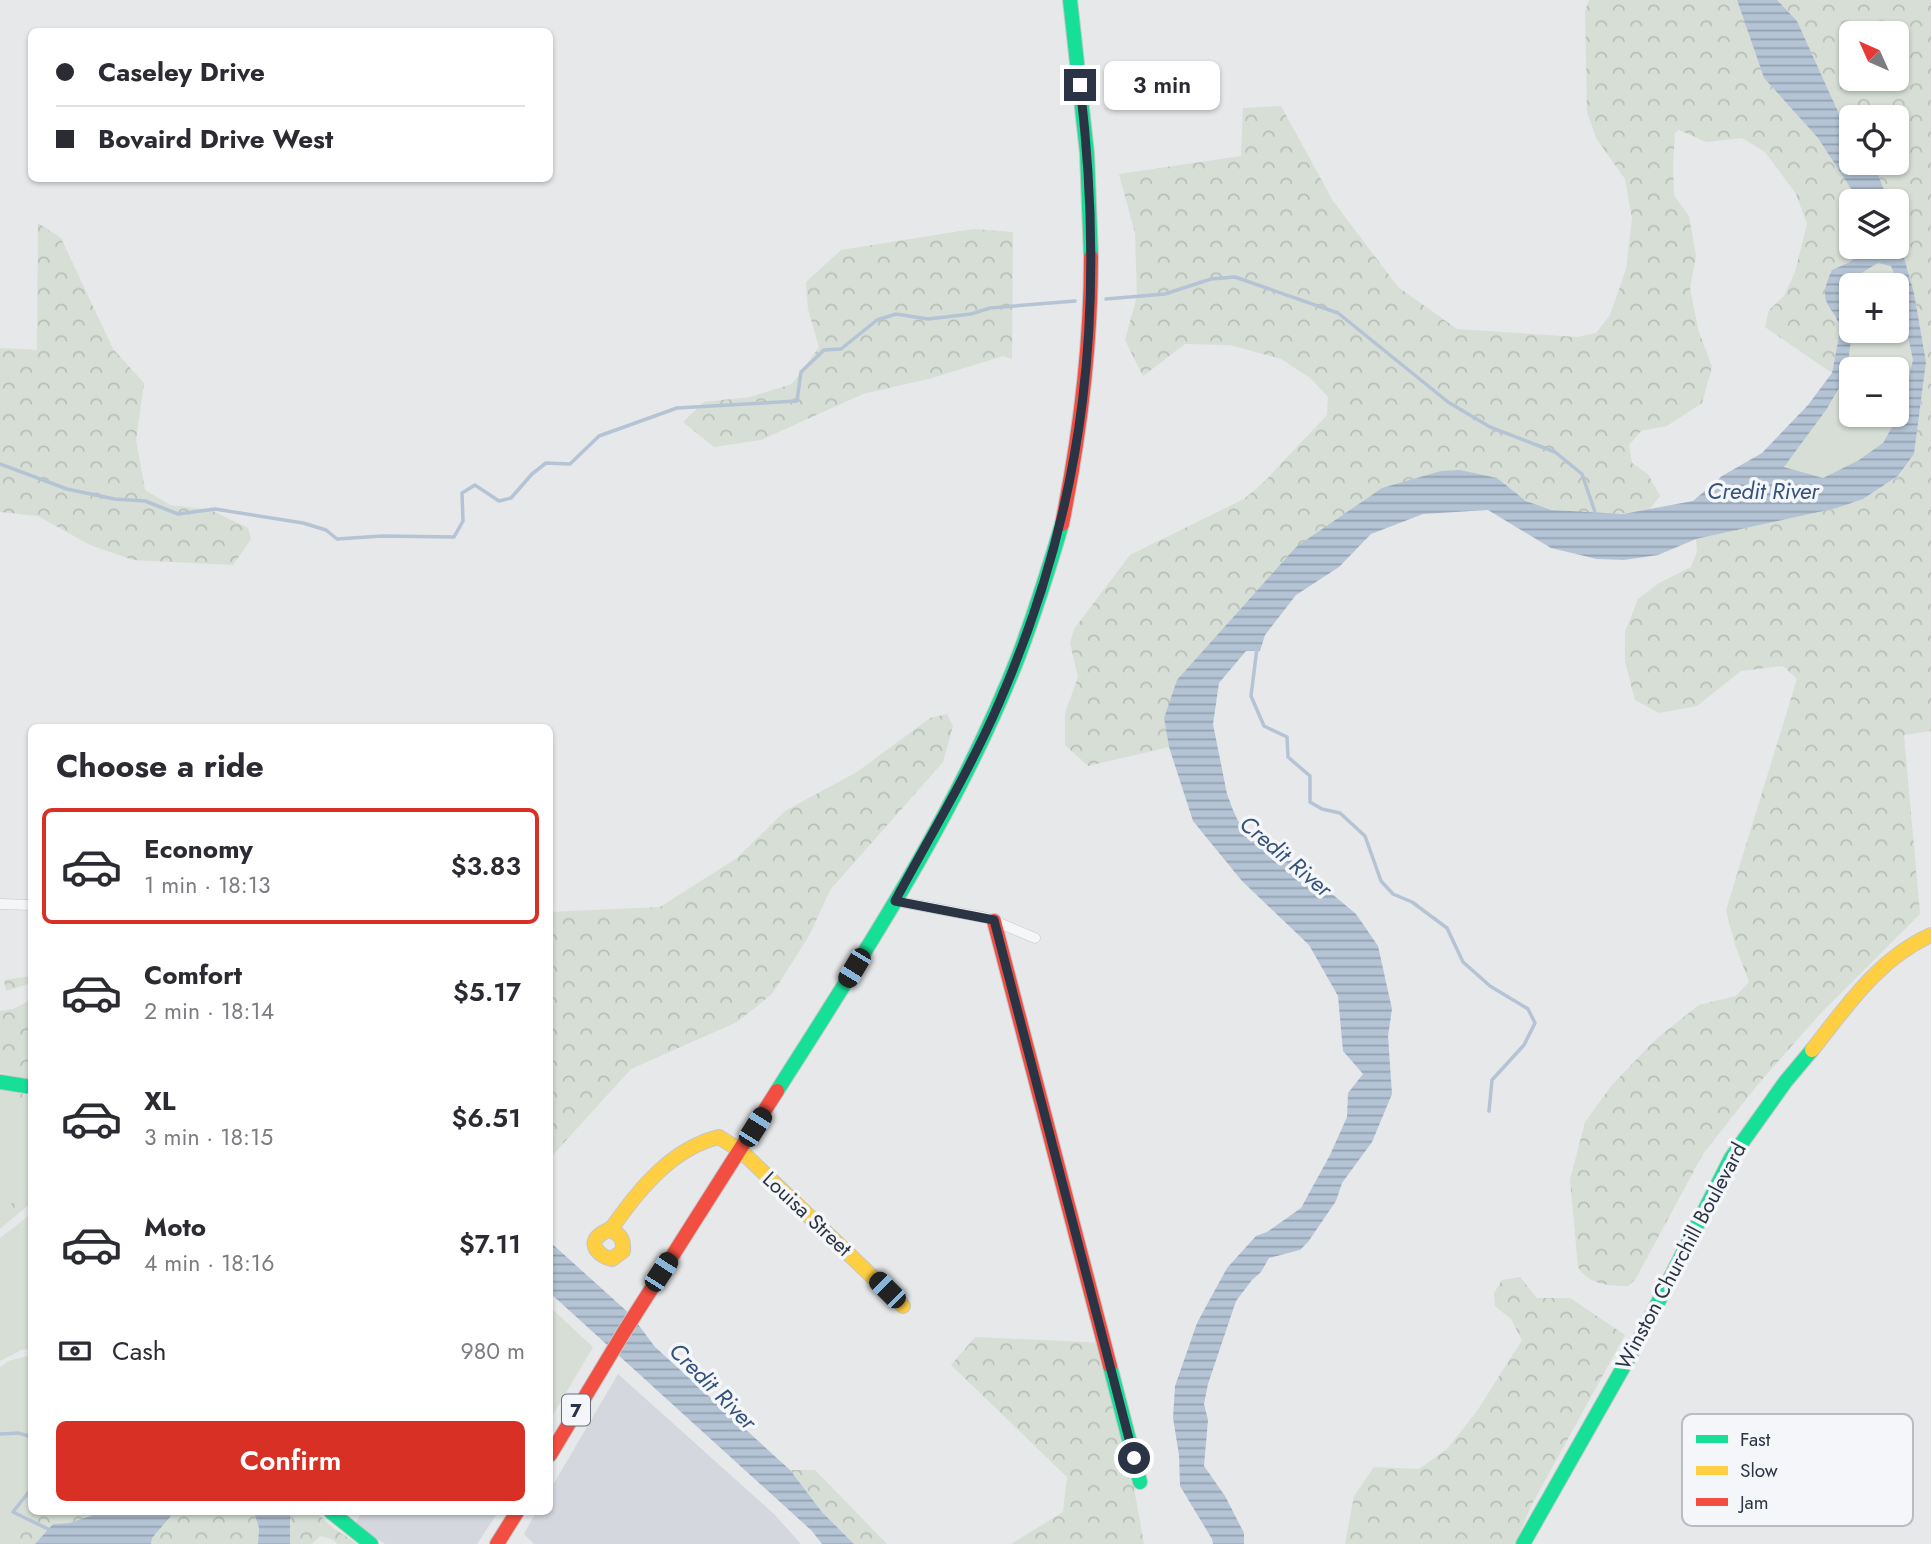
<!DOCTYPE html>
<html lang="en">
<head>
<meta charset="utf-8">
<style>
	:root { --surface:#fff; --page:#f2f2f3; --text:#2b2b33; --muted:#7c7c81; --line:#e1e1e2; --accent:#d93025 }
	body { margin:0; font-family:Jost,sans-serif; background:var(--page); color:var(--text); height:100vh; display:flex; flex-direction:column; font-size:26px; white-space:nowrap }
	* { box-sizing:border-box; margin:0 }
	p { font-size:23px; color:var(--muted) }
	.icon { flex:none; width:38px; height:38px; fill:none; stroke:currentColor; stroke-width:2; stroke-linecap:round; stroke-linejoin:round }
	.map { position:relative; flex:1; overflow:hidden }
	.side { position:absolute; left:28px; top:724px; width:525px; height:791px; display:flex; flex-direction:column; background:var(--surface); border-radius:10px; box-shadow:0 2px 5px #0004 }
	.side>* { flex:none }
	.banner { position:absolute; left:28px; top:28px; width:525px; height:154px; border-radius:10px; box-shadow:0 2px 5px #0004; display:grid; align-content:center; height:154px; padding:0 28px; background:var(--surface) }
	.needle { width:46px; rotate:315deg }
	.tools { position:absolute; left:1839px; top:21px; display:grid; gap:14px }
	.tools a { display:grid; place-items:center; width:70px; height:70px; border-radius:10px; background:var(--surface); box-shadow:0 2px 5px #0004; font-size:35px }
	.end { position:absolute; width:32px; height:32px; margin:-16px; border:9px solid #2b3445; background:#fff; box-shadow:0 0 0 4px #fff }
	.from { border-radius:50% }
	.bubble { position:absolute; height:49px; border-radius:10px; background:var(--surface); box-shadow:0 2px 5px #0004; font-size:23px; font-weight:600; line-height:49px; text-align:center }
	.car { position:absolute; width:21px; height:42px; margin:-21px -10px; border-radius:9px; box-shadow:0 0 5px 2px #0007; background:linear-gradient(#222 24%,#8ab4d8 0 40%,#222 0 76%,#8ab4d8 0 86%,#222 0) }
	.banner b { display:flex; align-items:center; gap:24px; height:66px; font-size:26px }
	.banner b+b { border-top:2px solid var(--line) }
	.banner i { width:18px; height:18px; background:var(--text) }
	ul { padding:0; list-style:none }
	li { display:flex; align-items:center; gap:21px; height:116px; margin:0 14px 10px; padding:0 14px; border:4px solid transparent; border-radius:10px }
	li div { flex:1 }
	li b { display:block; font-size:26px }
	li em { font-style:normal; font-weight:600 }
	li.on { border-color:var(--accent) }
	li>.icon { width:63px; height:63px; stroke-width:1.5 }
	h2 { padding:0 28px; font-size:32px; line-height:84px }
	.pay { display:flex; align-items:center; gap:18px; height:77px; padding:0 28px; font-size:26px }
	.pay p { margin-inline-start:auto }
	.button { display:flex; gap:14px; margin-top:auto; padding:14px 28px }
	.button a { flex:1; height:80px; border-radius:10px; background:var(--accent); color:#fff; font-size:28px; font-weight:600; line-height:80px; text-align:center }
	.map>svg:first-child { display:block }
</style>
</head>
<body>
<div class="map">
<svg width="1931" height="1544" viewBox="0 0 1931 1544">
	<defs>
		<pattern id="forest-crowns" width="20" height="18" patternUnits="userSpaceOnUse" patternTransform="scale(1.75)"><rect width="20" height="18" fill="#d6ded6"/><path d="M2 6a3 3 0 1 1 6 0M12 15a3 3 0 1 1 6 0" fill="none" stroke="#b8bfb9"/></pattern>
		<pattern id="water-rules" width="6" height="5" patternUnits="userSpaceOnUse" patternTransform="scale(1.75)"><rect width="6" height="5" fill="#b4c4d5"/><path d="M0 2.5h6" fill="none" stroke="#93a0af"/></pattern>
	</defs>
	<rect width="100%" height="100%" fill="#e6e8ea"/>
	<path fill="#d4d7dd" d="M618,1374l155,139 28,31h-267l-10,-10 12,-22h14v-22z
		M362,1512h136l-21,32h-92l-30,-20z"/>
	<path fill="#d6ded6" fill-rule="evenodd" d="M1878,262l13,4c7,17 23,78 22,95 -2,20 -16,66 -29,81 -15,17 -42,26 -61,36l-40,-11 59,-80 10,-56h45v-46h-45l-1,44c-5,-19 -9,-32 -3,-51l11,-3zM1852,369h45v46h-45z
		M0,1106l16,1 15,5v75l-31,26z
		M31,1214v135l-10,1 -21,11v-123z
		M550,1307l43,40 -43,73z
		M31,1355v149l-25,40h-6v-177l9,-6z"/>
	<path fill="url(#forest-crowns)" fill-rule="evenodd" d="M1589,0h148l27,78 54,59 41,64h-7v46h14l-16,15 -18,8v41l10,21 -3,4 -7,37 -67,-46 4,-17 15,-14 11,-24 12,-48 -11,-30 -31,-42 -23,-14 -36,4 -27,-12 -4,3 -2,33 1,29 15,21 7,40 -6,32 8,41 14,38 -10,36 -35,23 -26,5 -12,14 3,18 16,11 12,22 -11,14c-32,6 -92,6 -121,-9 -11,-5 -21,-15 -31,-23l-201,69 -118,133 -14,38 5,29 -81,19 -23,-21v-32l13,-36 -8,-34 4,-14 56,-74 114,-56 20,-17 63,-67 1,-18 -18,-19 -29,-19 -51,-14 -45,-1 -42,32 -18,-36 12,-44 -2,-63 -16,-59 122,-18 2,-48 38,-2 52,95 65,86 59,42 120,8 19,-4 14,-18 16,-46 6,-51 -7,-39 -29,-41 -9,-26 -2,-101z
		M1777,0h154v731l-27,4 16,179 -99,99 -62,70 -56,71 -68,126 -7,6c-19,0 -39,-1 -50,-19l-8,-87 15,-58 27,-37 44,-46 43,-34 37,-9 13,-14 -14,-37 -9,-35 71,-231 -14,-13 -42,5 -44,35 -38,7 -24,-13 -10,-38v-30l13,-33 21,-16 32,-16 6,-16 -1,-12 141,-31 26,-9 36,-23 15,-22 12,-92 -12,-69 -17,-60v-32h-9l-14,-38h23v-46h-45l-1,17 -7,-9 -47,-104zM1852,33h45v46h-45z
		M38,223l23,15 52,111 31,34 -8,57 9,50 25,15 41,5 37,18 3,11 -18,26 -100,-5 -43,-15 -52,-29 -38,-4v-164l37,2z
		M973,229l40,3 -1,127 -9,-3 -71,22 -69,16 -102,46 -47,7 -31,-25 21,-20 46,-5 42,-13 27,-37 -11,-38 -2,-27 35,-32z
		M947,714l6,12 -10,36 -113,128 -21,46 -37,58 -35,28 -106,47 -81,89v-246l110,-5 77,-49 48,-47 72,-39 73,-54z
		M31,976v7l-25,8 -2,-11z
		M31,1000v79l-31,-6v-62l13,-2z
		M0,1089l31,7v16l-15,-5 -16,-1z
		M31,1187v16l-31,26v-16z
		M1520,1277l17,21h33l55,37 -94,171 -16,38h-170l9,-48 20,-29 45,2 28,-20 30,-38 45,-71 -11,-21 -16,-13 -1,-13 8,-13z
		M975,1337l133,6 36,201h-133l52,-32 4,-35 -116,-112z
		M790,1470h25l72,74h-33l-32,-32z
		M31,1504l1,8h71l-34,11 -16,1 -18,20h-29z
		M171,1512h83l5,16 -1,16h-107l1,-6 19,-22z
		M290,1512h26l16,15 25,17h-20l-5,-5 -12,-3 -8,8h-22z"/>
	<path fill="url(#water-rules)" fill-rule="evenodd" d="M1737,0h40l20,21 47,104 7,9 1,29h22l14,38h-29l-41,-63 -54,-60z
		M1897,233l17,60 12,69 -12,92 -16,22 -35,23 -26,9 -141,31 -38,16 -34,5 -27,-1 -46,-11 -63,-38 -65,4 -52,20 -32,33 -43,28 -31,40 -5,16h-14l-27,32 -6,41 14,70 6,16 5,11 57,42 61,51 22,32 14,63 -4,27 4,58 -20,48 -30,41 -6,18 -28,41 -8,8 -31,8 -8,14 -9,8 -16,21 -28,83 -4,20 4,16 -4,46 21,30 19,37v11h-31l-1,-5 -32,-53 -1,-31 -6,-37 2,-32 22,-63 30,-55 29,-32 11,-4 34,-24 29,-53 17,-38 1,-24 15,-19 -20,-23 -5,-55 -29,-51 -67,-64 -49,-60 -24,-74 -5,-29 13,-38 119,-133 86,-59 59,-17 19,-1 37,8 29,23 26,9 71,4 70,-13 29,-25 40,-23 46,-48 24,-32 7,-37 3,-4c-9,-30 -27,-26 -10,-62l18,-8 16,-15h31zM1878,263l13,3 4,10 18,84 -14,55 -16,28 -24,17 -36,18 -39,-11 42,-57 20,-33 6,-45 -9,-39 4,-15 11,-3z
		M550,1242l81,73 24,32 135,123 32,42 32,32h-32l-10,-13 -262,-238z
		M103,1512h68v4l-19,22 -1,6h-116l18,-20 16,-1z
		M254,1512h36v32h-32l1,-16z"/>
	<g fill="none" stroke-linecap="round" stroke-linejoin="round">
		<path stroke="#b4c4d5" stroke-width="3.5" d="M1106,299l59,-5 46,-15 24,-2 103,36 110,89 42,25 65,25 27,22 13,38
			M0,464l67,25 47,10 31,2 33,13 37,-5 88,14 23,7 11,9 45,-3 72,1 9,-16 -1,-28 13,-8 24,16 12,-3 21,-24 14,-11 24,1 29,-28 78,-28 120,-7 4,-29 23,-22 17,-1 36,-29 19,-6 32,5 43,-5 19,-6 85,-7
			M1257,648l-6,48 13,30 23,11 1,20 22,19v26l12,7 18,4 25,23 16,45 12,13 19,8 35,26 16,34 27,24 38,23 7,14 -11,22 -32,35 -3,31
			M0,1434l18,-1 14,4
			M32,1488l-19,24 35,17"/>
		<defs>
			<path id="street" d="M895,901l92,17 48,20
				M0,904l32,1"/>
			<path id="fast" d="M1070,0l17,153 4,104
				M0,1082l32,5
				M777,1091c89,-140 182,-282 242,-436 16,-43 30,-87 43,-131
				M1110,1366l30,116
				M331,1512l40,32
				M1523,1544l118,-208 90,-178 55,-77 26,-31"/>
			<path id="slow" d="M1812,1050c35,-44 66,-91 119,-115
				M609,1230c11,3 15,10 14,21l-11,8c-12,-2 -26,-15 -11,-25 5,-4 9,-3 13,-9 26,-37 59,-77 105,-88l22,14 162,155"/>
			<path id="jam" d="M1062,524c18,-89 29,-177 29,-267
				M994,921l116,445
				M550,1455l74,-123 153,-241
				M497,1544l20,-32"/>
		</defs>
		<use href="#street" stroke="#c4c6c8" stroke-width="11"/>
		<use href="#fast" stroke="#c4c6c8" stroke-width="16"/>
		<use href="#slow" stroke="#c4c6c8" stroke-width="16"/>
		<use href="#jam" stroke="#c4c6c8" stroke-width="16"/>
		<use href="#street" stroke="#f5f6f7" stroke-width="10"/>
		<use href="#fast" stroke="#16e098" stroke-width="14"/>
		<use href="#slow" stroke="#ffcf43" stroke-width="14"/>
		<use href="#jam" stroke="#f24e42" stroke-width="14"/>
	</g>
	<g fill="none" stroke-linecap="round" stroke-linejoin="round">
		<path stroke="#2b3445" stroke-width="9" d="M1080,85c26,219 8,414 -81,618 -30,69 -69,133 -104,198l99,19 140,538"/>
	</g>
	<g text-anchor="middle" stroke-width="7" stroke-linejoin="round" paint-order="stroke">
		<rect fill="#f4f6f9" stroke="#676e7b" stroke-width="2" x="562" y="1394.5" width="28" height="31" rx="5"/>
		<g font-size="19" font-weight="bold" fill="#2b3445">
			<text x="576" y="1417">7</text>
		</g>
		<g font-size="21" fill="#2b3445" stroke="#f4f6f9">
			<text transform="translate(807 1214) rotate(43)" y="7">Louisa Street</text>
			<text transform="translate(1681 1256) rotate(-62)" y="7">Winston Churchill Boulevard</text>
		</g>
		<g font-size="23" font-style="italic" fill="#34527a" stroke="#f4f6f9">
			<text x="1763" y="499">Credit River</text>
			<text transform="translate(1286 856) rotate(40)" y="8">Credit River</text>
			<text transform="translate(713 1386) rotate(45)" y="8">Credit River</text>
		</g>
	</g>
	<rect x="1682" y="1414" width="231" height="112" rx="10" fill="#f4f6f9" stroke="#b8bcc3" stroke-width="2"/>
	<rect x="1696" y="1435" width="32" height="8" fill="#16e098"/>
	<rect x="1696" y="1466" width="32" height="9" fill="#ffcf43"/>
	<rect x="1696" y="1498" width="32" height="8" fill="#f24e42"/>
	<g font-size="19" fill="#2b3445">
		<text x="1740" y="1446">Fast</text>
		<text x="1740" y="1477">Slow</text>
		<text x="1740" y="1509">Jam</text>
	</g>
</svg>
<div class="tools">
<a><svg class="needle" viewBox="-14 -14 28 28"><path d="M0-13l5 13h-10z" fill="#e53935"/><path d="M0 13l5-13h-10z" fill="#7c7c81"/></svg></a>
<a><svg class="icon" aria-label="locate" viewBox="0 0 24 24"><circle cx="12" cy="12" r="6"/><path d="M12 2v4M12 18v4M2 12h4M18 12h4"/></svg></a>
<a><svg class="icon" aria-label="layers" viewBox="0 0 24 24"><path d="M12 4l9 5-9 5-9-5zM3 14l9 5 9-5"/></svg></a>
<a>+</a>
<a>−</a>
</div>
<i class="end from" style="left:1134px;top:1458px"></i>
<i class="end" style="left:1080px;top:85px"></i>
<div class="bubble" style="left:1104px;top:61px;width:116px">3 min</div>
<i class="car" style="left:854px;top:968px;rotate:211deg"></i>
<i class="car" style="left:755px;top:1127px;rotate:32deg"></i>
<i class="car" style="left:661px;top:1272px;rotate:33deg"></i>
<i class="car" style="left:887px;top:1290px;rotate:315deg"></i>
<div class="banner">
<b><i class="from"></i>Caseley Drive</b>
<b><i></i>Bovaird Drive West</b>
</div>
<section class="side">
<h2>Choose a ride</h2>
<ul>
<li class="on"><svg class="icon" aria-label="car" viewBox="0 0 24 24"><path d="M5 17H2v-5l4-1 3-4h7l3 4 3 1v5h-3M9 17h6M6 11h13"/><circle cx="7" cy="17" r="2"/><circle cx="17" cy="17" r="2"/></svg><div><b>Economy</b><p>1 min · 18:13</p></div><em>$3.83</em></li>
<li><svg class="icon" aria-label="car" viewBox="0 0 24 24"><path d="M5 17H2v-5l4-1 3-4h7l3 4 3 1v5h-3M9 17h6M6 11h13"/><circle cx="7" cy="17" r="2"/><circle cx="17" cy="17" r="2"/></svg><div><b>Comfort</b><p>2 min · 18:14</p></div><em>$5.17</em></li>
<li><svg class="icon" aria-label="car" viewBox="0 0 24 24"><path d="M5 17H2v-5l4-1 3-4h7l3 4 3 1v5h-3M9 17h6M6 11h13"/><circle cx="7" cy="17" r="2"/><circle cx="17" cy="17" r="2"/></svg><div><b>XL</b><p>3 min · 18:15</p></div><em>$6.51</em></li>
<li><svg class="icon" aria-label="car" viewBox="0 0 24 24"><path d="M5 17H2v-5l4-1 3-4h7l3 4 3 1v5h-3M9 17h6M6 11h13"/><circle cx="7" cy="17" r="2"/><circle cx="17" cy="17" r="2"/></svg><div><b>Moto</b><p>4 min · 18:16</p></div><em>$7.11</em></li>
</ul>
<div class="pay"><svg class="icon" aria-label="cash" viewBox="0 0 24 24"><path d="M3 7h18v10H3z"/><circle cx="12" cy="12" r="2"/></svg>Cash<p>980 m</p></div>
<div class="button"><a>Confirm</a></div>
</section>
</div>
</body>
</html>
